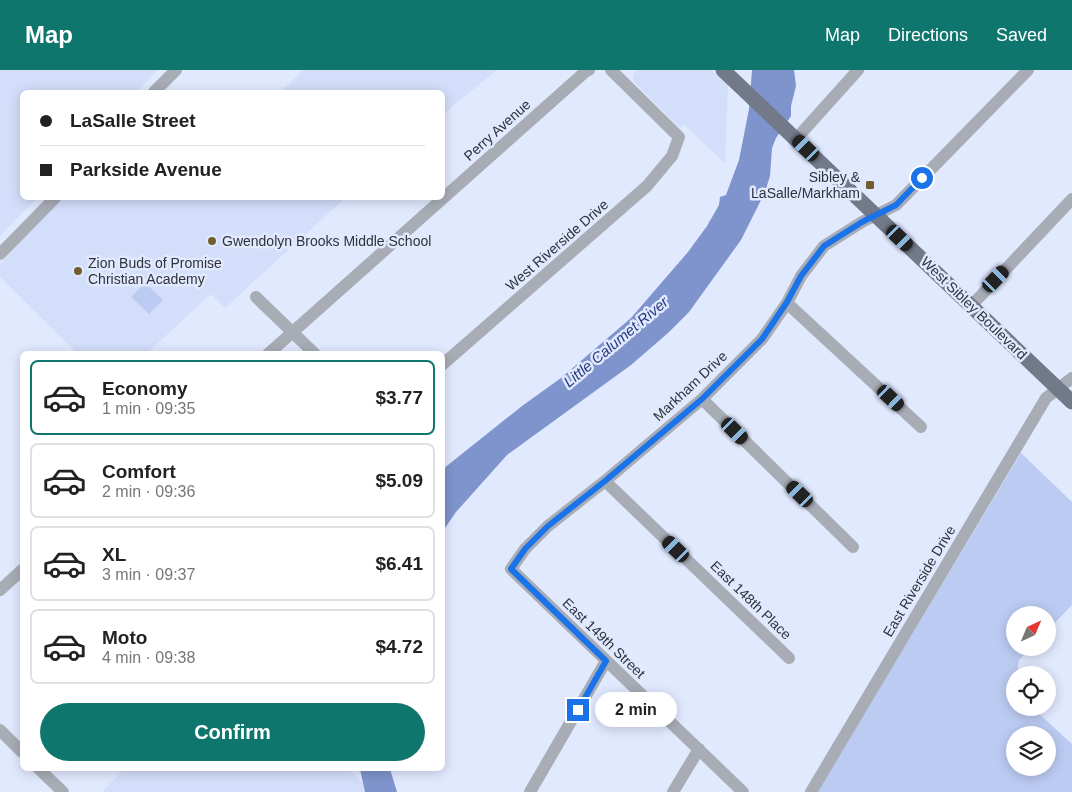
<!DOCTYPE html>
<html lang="en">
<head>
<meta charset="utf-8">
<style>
	:root { --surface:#fff; --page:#f2f2f2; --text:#222; --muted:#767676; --line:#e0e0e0; --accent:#0f766e }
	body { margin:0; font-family:Arial,sans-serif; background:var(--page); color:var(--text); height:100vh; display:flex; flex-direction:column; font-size:19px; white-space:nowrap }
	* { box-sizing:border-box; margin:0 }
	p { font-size:16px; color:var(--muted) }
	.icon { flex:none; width:28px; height:28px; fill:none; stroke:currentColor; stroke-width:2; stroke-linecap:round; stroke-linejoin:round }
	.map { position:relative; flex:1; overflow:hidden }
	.details { position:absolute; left:20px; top:281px; width:425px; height:420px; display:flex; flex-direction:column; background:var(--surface); border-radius:8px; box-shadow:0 2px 12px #0003 }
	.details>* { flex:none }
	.hud { position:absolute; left:20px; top:20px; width:425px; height:110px; border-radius:8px; box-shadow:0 2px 12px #0003; display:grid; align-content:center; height:110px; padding:0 20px; background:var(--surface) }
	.needle { width:32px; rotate:44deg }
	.fabs { position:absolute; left:1006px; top:536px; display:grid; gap:10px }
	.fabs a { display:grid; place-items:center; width:50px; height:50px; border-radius:50%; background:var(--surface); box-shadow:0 2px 12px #0003; font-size:25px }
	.end { position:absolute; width:22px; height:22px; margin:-11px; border:6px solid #1a73e8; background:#fff; box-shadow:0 0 0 2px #fff }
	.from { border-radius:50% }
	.bubble { position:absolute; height:35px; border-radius:18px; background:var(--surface); box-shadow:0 2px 12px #0003; font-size:16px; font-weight:700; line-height:35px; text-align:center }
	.car { position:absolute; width:15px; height:30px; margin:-15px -8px; border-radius:6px; box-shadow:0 0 4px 1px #0007; background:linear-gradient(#222 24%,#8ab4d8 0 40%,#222 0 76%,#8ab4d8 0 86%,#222 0) }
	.hud b { display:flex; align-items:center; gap:18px; height:48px; font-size:19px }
	.hud b+b { border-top:1px solid var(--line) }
	.hud i { width:12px; height:12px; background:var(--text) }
	ul { padding:9px 0 0; list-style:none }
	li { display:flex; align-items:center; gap:15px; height:75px; margin:0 10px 8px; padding:0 10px; border:2px solid var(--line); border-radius:8px }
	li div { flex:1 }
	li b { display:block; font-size:19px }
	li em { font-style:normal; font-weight:700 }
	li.selected { border-color:var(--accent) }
	li>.icon { width:45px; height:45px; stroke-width:1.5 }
	.primary-button { display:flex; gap:10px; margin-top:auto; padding:10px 20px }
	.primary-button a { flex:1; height:58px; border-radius:30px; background:var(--accent); color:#fff; font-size:20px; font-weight:700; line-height:58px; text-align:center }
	header { display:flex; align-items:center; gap:30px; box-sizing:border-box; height:70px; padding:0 25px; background:var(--accent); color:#fff }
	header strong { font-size:24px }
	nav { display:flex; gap:28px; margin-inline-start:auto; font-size:18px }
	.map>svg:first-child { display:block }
</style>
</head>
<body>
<header>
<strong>Map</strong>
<nav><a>Map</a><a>Directions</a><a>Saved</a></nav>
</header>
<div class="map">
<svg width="1072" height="722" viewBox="0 0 1072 722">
	<rect width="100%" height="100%" fill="#e1e9ff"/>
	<path fill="#d3defa" d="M0,0h158l-22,22h-114v106h15l-37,38z
		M303,0h194l-54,44 -1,-22h-161z
		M638,0h74l16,15 -3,79 -41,-40 -4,4 -46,-46 -1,-7z
		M62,128h283l-120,110 -14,-14 -65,60h-68l-78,-77v-13z
		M124,699h224l15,14 2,9h-263z"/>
	<path fill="#bccbf2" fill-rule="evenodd" d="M145,213l18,17 -14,14 -18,-17z
		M1021,383l51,49v103l-24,25v-15h-33v33h16l-12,12 -2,15h-2v33h18l39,36v48h-255zM1015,665h33v33h-33z"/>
	<path fill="#7f94cc" d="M752,0h42l2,16 -5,20v10l-15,22 -4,10 -2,28 -5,16 -24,48 -52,72 -21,21 -37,32 -124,90 -51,57 -13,19v-62l79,-63 39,-28 70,-60 57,-66 19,-26 12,-21 1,-8 6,-2 13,-35 10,-51z
		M360,699h30l7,23h-32z"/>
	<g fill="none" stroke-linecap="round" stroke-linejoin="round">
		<path stroke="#a8acb5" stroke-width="12" d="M154,22l22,-22
			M796,69l62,-69
			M0,184l55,-56
			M256,227l59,57
			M787,233l134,124
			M971,236l101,-107
			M268,284l317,-282 4,-2
			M442,295l205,-179 25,-30 7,-19 -68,-67
			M702,329l151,148
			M605,411l184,177
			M0,520l22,-20
			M0,660l22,22
			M39,699l24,23
			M530,722l76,-131
			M673,722l26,-43
			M743,722l-232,-223 14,-20 23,-23 57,-45 97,-82 60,-60 25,-36 14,-27 23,-30 38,-24 34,-17 132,-135
			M811,722l235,-394 26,-20"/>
		<path stroke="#727989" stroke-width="15" d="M723,0l349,332"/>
	</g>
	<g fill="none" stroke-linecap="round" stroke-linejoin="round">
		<path stroke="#1a73e8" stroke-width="6" d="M578,640l28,-49 -95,-92 14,-20 23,-23 57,-45 97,-82 60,-60 25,-37 14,-26 23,-30 38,-24 34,-17 26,-27"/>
	</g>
	<g fill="#715e2c" stroke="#e1e9ff" stroke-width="2">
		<rect x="865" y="110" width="10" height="10" rx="2.5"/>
		<circle cx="212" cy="171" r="5"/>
		<circle cx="78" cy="201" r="5"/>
	</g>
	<g text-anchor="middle" stroke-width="5" stroke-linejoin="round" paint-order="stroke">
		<g font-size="14" fill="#30333c" stroke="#e1e9ff">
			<text transform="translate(497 60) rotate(-42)" y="5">Perry Avenue</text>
			<text transform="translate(557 175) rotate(-41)" y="5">West Riverside Drive</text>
			<text transform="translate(974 238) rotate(44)" y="5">West Sibley Boulevard</text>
			<text transform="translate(690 316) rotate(-43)" y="5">Markham Drive</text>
			<text transform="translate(919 511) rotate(-59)" y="5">East Riverside Drive</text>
			<text transform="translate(751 530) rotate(44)" y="5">East 148th Place</text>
			<text transform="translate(604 568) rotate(44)" y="5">East 149th Street</text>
		</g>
		<g font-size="14" fill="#30333c" stroke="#e1e9ff" text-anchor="start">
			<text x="860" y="112" text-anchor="end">Sibley &amp;<tspan x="860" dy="16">LaSalle/Markham</tspan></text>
			<text x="222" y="176">Gwendolyn Brooks Middle School</text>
			<text x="88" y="198">Zion Buds of Promise<tspan x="88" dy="16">Christian Academy</tspan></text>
		</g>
		<g font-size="15" font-style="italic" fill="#27397d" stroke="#e1e9ff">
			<text transform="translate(616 272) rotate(-40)" y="5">Little Calumet River</text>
		</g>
	</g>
</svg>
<div class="fabs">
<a><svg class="needle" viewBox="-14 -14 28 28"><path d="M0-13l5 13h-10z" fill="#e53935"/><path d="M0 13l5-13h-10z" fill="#767676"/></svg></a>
<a><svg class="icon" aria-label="locate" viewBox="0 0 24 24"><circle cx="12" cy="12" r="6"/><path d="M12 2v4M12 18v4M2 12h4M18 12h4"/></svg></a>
<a><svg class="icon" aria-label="layers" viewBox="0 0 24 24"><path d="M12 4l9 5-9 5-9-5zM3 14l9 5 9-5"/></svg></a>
</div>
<i class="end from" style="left:922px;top:108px"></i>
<i class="end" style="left:578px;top:640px"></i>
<div class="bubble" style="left:595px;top:622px;width:82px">2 min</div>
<i class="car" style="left:806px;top:78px;rotate:314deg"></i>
<i class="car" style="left:900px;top:168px;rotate:134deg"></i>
<i class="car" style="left:996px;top:209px;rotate:44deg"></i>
<i class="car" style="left:891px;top:328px;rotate:133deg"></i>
<i class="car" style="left:735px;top:361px;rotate:135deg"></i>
<i class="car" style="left:800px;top:424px;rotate:314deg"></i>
<i class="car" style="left:676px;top:479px;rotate:314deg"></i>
<div class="hud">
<b><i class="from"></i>LaSalle Street</b>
<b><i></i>Parkside Avenue</b>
</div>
<section class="details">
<ul>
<li class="selected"><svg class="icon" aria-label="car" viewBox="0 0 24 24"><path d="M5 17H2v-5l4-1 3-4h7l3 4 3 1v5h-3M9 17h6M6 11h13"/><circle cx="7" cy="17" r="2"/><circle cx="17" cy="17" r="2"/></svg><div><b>Economy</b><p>1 min · 09:35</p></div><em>$3.77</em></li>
<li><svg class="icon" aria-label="car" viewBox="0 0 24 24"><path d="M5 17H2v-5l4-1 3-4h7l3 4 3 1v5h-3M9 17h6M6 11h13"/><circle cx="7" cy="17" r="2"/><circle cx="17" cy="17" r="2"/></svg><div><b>Comfort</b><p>2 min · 09:36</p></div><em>$5.09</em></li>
<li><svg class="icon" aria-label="car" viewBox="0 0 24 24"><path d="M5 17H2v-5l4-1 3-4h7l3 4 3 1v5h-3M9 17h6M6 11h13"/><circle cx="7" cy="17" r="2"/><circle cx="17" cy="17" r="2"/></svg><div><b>XL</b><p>3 min · 09:37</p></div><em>$6.41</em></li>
<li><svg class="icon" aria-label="car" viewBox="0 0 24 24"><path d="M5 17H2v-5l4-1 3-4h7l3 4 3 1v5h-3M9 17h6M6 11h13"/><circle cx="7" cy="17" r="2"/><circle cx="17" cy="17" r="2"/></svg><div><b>Moto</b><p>4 min · 09:38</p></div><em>$4.72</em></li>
</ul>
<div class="primary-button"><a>Confirm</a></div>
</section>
</div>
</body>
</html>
